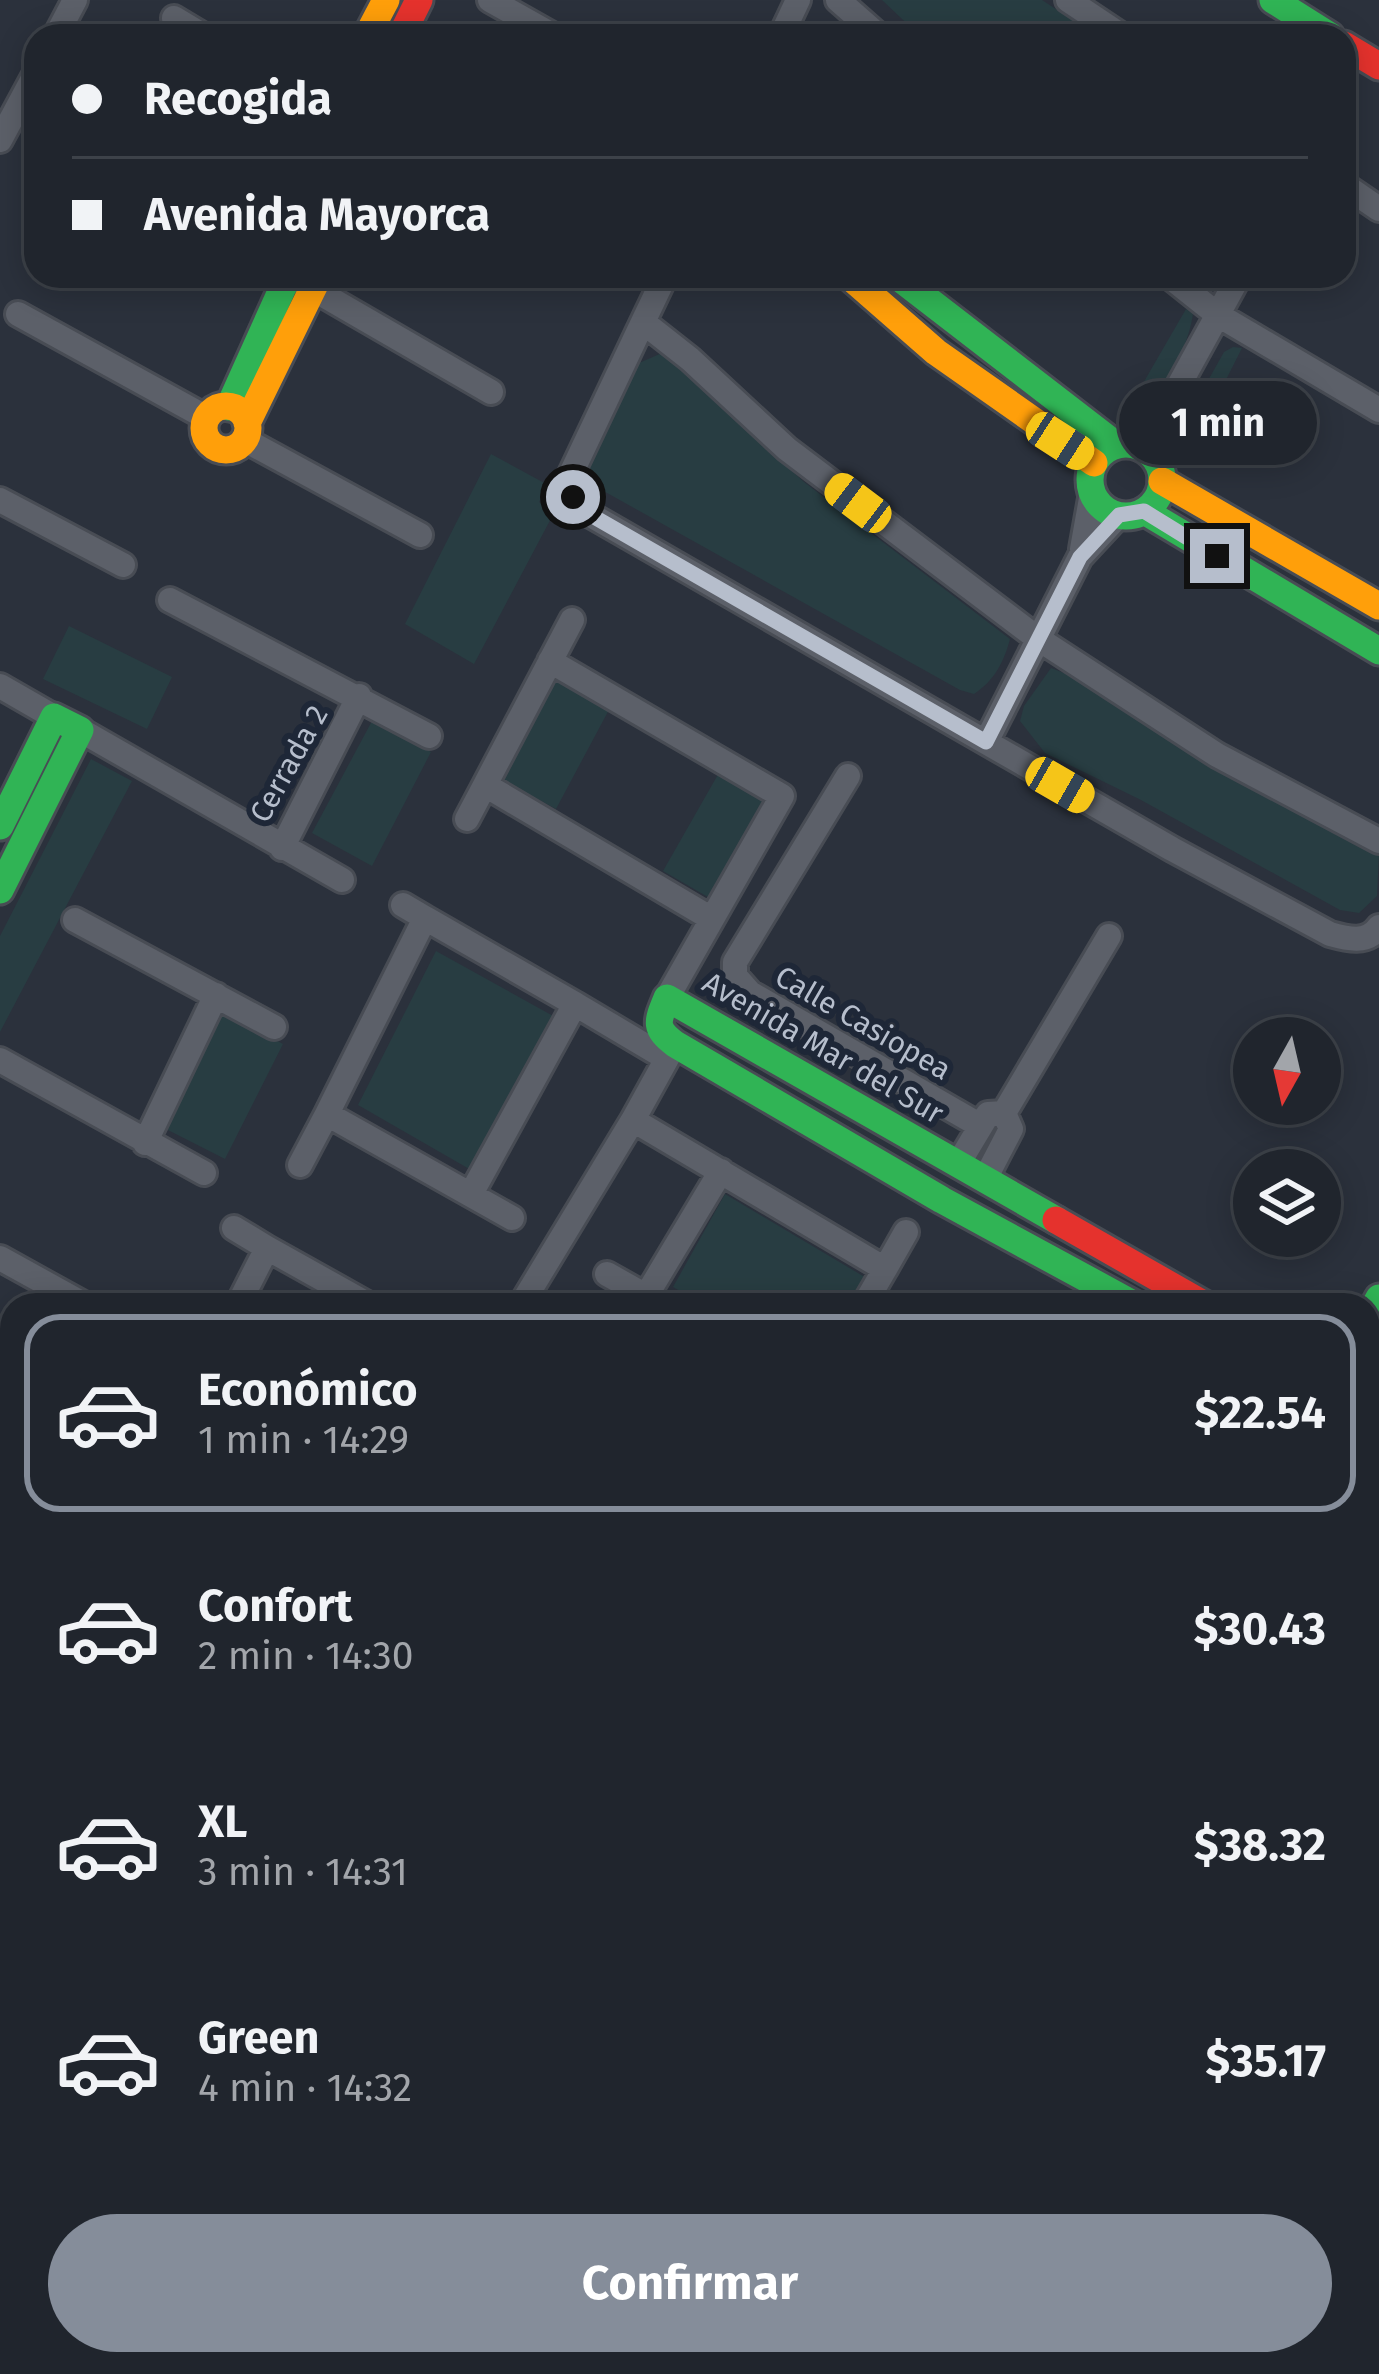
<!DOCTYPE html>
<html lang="es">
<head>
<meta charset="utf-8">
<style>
	:root { --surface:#20252d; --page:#282d35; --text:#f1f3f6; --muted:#a2a5aa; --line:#3d4249; --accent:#858d9a }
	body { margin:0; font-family:"Fira Sans",sans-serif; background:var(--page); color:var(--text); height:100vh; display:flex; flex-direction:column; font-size:45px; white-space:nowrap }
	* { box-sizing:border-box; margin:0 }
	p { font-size:39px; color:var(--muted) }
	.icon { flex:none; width:66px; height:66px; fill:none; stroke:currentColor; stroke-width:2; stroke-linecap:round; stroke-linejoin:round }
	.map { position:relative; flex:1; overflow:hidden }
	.details { position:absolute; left:0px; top:1293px; width:1380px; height:1083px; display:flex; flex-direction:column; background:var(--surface); border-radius:36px 36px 0 0; box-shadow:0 6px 30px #0003,0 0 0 3px var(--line) }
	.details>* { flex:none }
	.banner { position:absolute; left:24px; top:24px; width:1332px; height:264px; border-radius:36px; box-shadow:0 6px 30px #0003,0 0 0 3px var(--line); display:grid; align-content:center; height:264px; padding:0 48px; background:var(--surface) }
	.needle { width:78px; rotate:188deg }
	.controls { position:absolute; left:1233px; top:1017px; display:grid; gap:24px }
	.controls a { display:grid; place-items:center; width:108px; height:108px; border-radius:50%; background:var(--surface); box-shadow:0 6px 30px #0003,0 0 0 3px var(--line); font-size:60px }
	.end { position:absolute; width:54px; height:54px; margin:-27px; border:15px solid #b6becc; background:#111; box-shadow:0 0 0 6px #111 }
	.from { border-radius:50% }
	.bubble { position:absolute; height:84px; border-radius:42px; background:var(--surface); box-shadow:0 6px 30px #0003,0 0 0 3px var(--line); font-size:39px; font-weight:700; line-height:84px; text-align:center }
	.car { position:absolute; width:36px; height:72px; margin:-36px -18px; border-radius:15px; box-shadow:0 0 9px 3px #0007; background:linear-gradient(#f5c518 24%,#345 0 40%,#f5c518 0 76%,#345 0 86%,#f5c518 0) }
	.banner b { display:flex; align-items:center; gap:42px; height:114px; font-size:45px }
	.banner b+b { border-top:3px solid var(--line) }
	.banner i { width:30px; height:30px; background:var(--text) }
	ul { padding:21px 0 0; list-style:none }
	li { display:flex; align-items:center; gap:36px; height:198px; margin:0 24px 18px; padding:0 24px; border:6px solid transparent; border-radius:36px }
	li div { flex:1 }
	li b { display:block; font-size:45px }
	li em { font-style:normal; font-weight:700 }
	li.selected { border-color:var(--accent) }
	li>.icon { width:108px; height:108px; stroke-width:1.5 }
	.cta { display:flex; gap:24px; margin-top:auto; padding:24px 48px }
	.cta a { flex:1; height:138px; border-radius:72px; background:var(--accent); color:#fff; font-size:48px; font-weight:700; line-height:138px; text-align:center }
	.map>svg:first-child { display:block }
</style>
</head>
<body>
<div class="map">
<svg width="1379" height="2374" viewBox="0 0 1379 2374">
	<rect width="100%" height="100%" fill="#2b313c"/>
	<path fill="#283d42" d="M882,0h160l55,36h-177z
		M1186,309l7,4c-3,30 -33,98 -66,98z
		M1233,347l9,1 -56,111 -9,-13 1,-12 46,-82z
		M662,353l142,129 206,157c-6,23 -16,42 -36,55l-14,-4 -369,-206 -5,-15 53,-106z
		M491,454l57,31 -9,17 16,9 -81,153 -69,-40z
		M69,626l103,51 -25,52 -104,-50z
		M1051,668l26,10 159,99 139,71 4,5 -2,43 -18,17 -19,-3 -199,-110 -96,-47 -25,-32 4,-15z
		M556,678l55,28 -55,103 -54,-29z
		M372,721l59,31 -59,114 -60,-33z
		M91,759l41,22 -132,251v-96z
		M720,771l57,32 -57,101 -57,-33z
		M436,951l119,66 -84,153 -113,-65z
		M223,1012l60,32 -58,115 -61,-31z
		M725,1194l143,85 -15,26h-148l-32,-18z"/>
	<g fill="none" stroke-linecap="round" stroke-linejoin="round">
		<defs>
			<path id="street" d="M490,0l64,36
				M838,0l41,36
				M1068,0l54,36
				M174,18l30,18
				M56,36l19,-36
				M781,36l17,-36
				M0,140l36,-67
				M1344,185l35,24
				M1169,276l49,39 161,95
				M301,282l190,110
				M18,314l189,104
				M643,322l22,-46
				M245,440l175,95
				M1144,449l95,-173
				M0,500l123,65
				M1082,549l10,-56
				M170,600l259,136
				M550,661l232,135 -70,123 -227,-134 87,-165
				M0,686l54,31
				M80,730l262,150
				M986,742l94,-185 39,-42
				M848,776l-113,186v14l15,17 229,132
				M467,819l18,-34
				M1379,841l-162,-86 -180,-117 -250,-189 -97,-90 -47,-37 -74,156 4,19 9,13 590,339 158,85c18,5 37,10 49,-7
				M282,848l77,-152
				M403,905l22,13
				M75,920l199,107
				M667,998l45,-79
				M575,1004l91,54
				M675,1044l-42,76 252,149 -21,36
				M0,1060l204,113
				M1004,1113l105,-177
				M145,1143l71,-148
				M958,1164l30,-50 16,-1 7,16 -26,50
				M300,1165l27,-51
				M471,1194l104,-190 -150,-86 -98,196 185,104
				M234,1228l33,20
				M0,1258l85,47
				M885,1269l21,-37
				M607,1274l39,22
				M238,1305l29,-57 102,57
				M521,1305l112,-185
				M661,1305l-15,-9 75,-125
				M1368,1751l11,-23
				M0,1783l12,-22
				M1379,2080v1
				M1075,2364l1,1
				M1298,2364l13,10
				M0,2373l12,-22
				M180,2374l6,-10
				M374,2374l6,-10"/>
			<path id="fast" d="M1273,0l57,36
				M897,276l219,169
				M229,407l59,-131
				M1090 480a36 36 0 1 1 72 0a36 36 0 1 1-72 0Z
				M1144,511l235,140
				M0,826l54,-109 26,13 -80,160
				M1056,1220l-389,-222c-10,24 -13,30 8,46l267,156 193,105
				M1368,1318l11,-20
				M1368,1429l11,-20
				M0,2112l12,6
				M1368,2205l11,8
				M1368,2271l11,8
				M459,2364l20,10
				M530,2364l17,10
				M866,2364l16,10
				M1181,2364l3,10"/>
			<path id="slow" d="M367,36l19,-36
				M849,276l87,76 158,111
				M204 428a22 22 0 1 1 44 0a22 22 0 1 1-44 0Z
				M247,423l72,-147
				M1162,481l217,125
				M0,1394l12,7
				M1368,1931l11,-2
				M0,2069l12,7
				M746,2374l7,-10"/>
			<path id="jam" d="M401,36l18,-36
				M1344,45l35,21
				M1056,1220l149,85
				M0,1450l12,7
				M1368,1900l11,-2
				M802,2374l6,-10"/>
		</defs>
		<use href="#street" stroke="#484c54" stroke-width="30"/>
		<use href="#fast" stroke="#484c54" stroke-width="33"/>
		<use href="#slow" stroke="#484c54" stroke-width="33"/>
		<use href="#jam" stroke="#484c54" stroke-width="33"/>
		<use href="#street" stroke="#5c6069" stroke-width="24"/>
		<use href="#fast" stroke="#30b455" stroke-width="27"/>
		<use href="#slow" stroke="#ff9f0a" stroke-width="27"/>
		<use href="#jam" stroke="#e5322d" stroke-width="27"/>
	</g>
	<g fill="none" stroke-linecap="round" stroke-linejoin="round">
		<path stroke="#b6becc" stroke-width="15" d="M573,497l9,13 404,232 94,-185 39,-42 25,-4 73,45"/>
	</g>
	<g text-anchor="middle" stroke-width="12" stroke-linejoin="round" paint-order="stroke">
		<g font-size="30" fill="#b6becc" stroke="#1e2737">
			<text transform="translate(289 764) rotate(-61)" y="10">Cerrada 2</text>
			<text transform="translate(863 1023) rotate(30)" y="10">Calle Casiopea</text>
			<text transform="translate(823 1048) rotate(30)" y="10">Avenida Mar del Sur</text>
		</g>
	</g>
</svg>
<div class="controls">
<a><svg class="needle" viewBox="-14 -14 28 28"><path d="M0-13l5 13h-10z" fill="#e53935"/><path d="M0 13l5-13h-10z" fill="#a2a5aa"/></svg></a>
<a><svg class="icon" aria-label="layers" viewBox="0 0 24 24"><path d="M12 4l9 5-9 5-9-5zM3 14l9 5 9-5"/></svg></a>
</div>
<i class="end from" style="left:573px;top:497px"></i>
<i class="end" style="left:1217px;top:556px"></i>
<div class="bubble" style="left:1119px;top:381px;width:198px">1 min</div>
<i class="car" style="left:1060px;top:441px;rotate:123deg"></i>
<i class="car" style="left:858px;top:503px;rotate:307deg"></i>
<i class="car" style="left:1060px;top:785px;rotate:120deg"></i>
<div class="banner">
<b><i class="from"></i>Recogida</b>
<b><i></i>Avenida Mayorca</b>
</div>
<section class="details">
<ul>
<li class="selected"><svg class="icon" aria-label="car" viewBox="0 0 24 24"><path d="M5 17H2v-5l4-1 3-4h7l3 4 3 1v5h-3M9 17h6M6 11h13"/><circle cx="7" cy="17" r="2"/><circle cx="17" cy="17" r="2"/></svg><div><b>Económico</b><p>1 min · 14:29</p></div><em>$22.54</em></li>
<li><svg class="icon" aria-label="car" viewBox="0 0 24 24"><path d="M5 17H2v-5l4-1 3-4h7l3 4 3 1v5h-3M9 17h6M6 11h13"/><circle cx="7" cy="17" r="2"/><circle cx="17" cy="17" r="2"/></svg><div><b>Confort</b><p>2 min · 14:30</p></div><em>$30.43</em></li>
<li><svg class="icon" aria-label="car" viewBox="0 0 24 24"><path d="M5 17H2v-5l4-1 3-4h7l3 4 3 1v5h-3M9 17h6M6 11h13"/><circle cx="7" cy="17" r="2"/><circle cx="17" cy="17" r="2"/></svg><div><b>XL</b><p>3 min · 14:31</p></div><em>$38.32</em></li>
<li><svg class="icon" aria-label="car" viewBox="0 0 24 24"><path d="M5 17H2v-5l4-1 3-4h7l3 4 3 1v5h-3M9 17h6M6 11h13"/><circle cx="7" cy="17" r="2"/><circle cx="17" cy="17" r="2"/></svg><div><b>Green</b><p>4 min · 14:32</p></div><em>$35.17</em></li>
</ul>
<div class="cta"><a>Confirmar</a></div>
</section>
</div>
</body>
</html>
